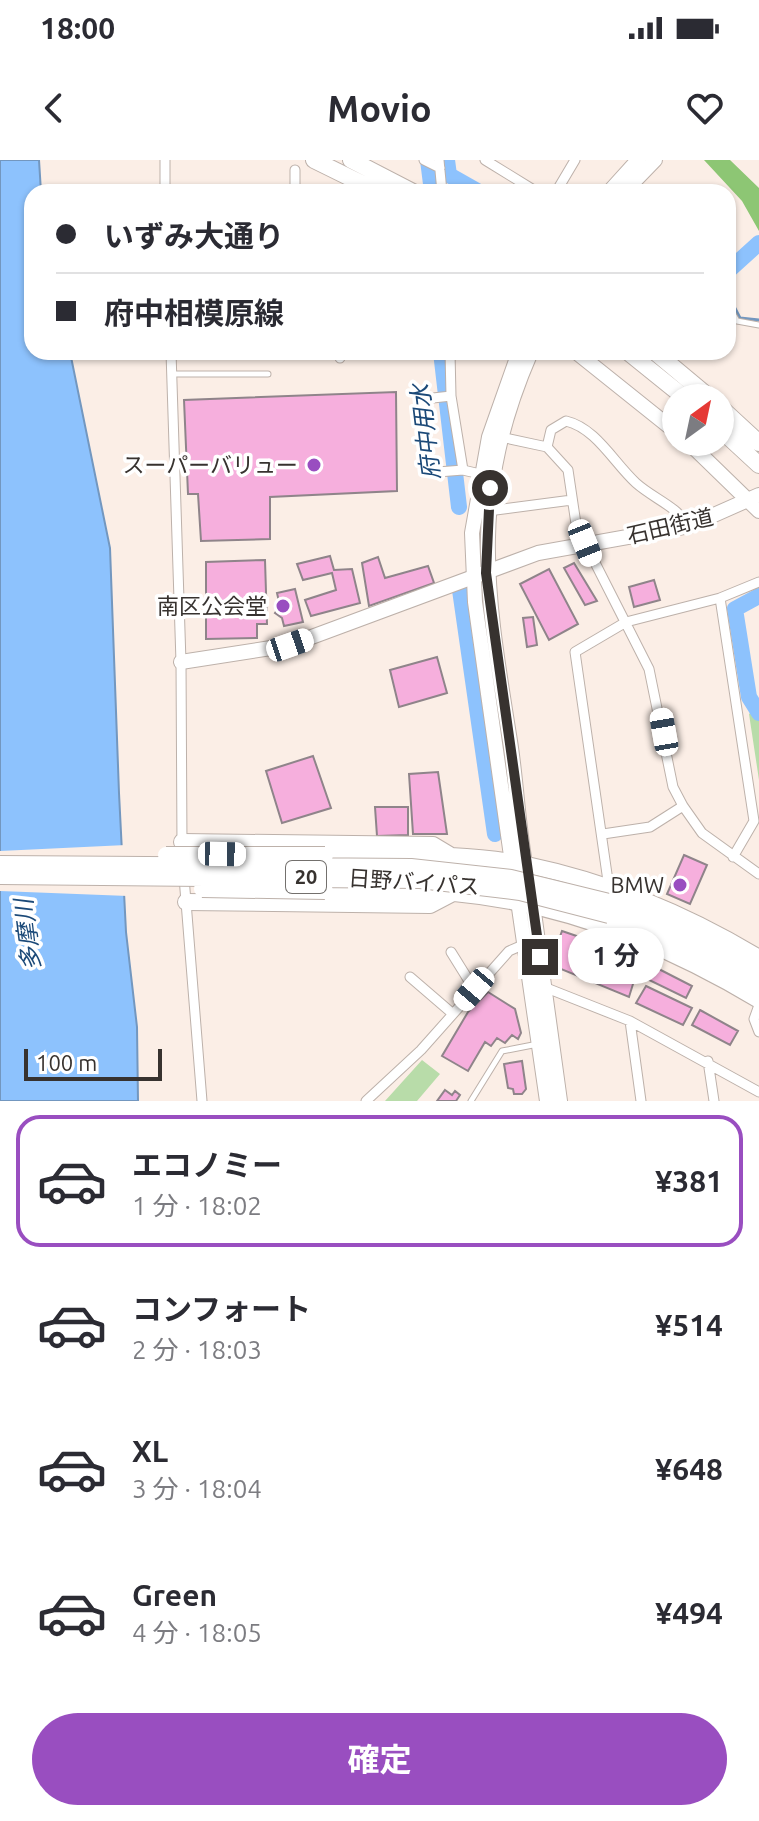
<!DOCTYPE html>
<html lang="ja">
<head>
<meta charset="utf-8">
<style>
	:root { --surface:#fff; --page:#f7f7f7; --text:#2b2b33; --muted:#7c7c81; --line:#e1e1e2; --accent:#994ec0 }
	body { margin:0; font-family:Ubuntu,"Noto Sans JP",sans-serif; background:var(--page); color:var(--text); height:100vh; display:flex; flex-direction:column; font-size:30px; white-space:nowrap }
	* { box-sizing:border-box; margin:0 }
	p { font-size:26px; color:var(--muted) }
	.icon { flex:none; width:44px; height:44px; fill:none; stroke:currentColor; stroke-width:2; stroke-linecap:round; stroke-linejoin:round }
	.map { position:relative; height:941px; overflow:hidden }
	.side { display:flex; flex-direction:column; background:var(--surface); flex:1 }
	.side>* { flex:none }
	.hud { position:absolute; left:24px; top:24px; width:712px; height:176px; border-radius:24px; box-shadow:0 2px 6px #0004; display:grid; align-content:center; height:176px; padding:0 32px; background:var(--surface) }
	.needle { width:52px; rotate:33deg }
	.tools { position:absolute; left:662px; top:224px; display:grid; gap:16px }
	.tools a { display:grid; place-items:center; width:72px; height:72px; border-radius:50%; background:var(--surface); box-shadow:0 2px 6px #0004; font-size:40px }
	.scale { position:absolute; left:24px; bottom:20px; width:138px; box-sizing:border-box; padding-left:8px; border:4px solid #37322f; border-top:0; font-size:22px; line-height:28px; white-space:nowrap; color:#37322f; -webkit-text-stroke:6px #fff; paint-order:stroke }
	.end { position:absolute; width:36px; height:36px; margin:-18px; border:10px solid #37322f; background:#fff; box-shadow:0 0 0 4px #fff }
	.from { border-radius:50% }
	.bubble { position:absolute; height:56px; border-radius:28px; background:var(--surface); box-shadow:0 2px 6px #0004; font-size:26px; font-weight:700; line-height:56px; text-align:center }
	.car { position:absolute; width:24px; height:48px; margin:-24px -12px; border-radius:10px; box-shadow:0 0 6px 2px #0007; background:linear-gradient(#fff 24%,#345 0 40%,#fff 0 76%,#345 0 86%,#fff 0) }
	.hud b { display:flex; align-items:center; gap:28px; height:76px; font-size:30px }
	.hud b+b { border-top:2px solid var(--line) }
	.hud i { width:20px; height:20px; background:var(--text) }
	ul { padding:14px 0 0; list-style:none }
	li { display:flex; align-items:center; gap:24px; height:132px; margin:0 16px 12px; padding:0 16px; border:4px solid transparent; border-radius:24px }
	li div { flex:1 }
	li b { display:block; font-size:30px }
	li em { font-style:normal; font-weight:700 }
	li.selected { border-color:var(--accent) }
	li>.icon { width:72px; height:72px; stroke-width:1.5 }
	.action { display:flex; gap:16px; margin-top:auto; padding:16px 32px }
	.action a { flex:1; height:92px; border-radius:48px; background:var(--accent); color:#fff; font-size:32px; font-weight:700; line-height:92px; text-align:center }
	.status { display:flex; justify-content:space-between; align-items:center; height:56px; padding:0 40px; background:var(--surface); direction:ltr }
	.status svg { height:22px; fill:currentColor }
	header { display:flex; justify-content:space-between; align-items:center; height:104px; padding:0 32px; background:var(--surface); font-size:36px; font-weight:700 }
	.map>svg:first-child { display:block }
</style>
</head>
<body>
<div class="status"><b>18:00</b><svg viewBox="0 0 49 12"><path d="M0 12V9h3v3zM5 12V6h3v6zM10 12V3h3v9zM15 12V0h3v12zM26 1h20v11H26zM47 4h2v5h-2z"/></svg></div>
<header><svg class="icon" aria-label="back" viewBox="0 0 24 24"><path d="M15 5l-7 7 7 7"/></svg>Movio<svg class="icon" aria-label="heart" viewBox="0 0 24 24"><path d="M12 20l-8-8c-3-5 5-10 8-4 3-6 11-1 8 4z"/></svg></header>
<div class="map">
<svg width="759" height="941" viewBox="0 0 759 941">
	<rect width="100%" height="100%" fill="#fbeee6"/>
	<path fill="#b8dca9" d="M758,545h1v75l-10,-66z
		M422,900l18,14 -23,27h-32z"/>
	<path fill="#8dc674" d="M704,0h26l29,28v43l-17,-30z"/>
	<path fill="#8dc2fd" stroke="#7397bf" stroke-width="2" d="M0,0h39l2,32h-9v160h38l40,196 9,245 7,139 11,95 1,74h-138z"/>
	<path fill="#fbeee6" d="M126,685l2,51 -128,-5v-40z"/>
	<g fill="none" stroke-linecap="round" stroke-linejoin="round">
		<path stroke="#7397bf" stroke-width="3" d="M728,135l12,23 19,2"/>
		<path stroke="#8dc2fd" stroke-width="16" d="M428,0l4,32
			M447,0l2,15 30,17
			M728,111l31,-28
			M441,192l18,155
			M460,430l35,244
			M759,436l-24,13 14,88 10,16"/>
	</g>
	<path fill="#f6afdd" stroke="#8f848a" stroke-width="2" d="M396,232l1,99 -127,6v42l-69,2 -3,-47h-10l-4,-94z
		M330,396l4,14 18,-1 8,34 -49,13 -6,-16 31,-10 -4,-17 -29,7 -6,-16z
		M378,397l7,21 43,-12 6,17 -65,23 -7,-43z
		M265,400l2,64h-10v14l-51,1v-77z
		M574,403l23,38 -12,4 -21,-37z
		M549,409l29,55 -29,16 -29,-56z
		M654,420l6,20 -26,7 -5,-20z
		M295,429l8,33 -19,4 -2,-8 -7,-5 5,-7 -3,-13z
		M533,457l4,28 -10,2 -4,-29z
		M437,497l10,36 -48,14 -9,-37z
		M313,596l18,52 -49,15 -16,-52z
		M438,612l9,62h-34l-4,-60z
		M375,647h33v28l-31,1z
		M684,695l23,10 -17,39 -23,-10z
		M562,771l79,27 -12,39 -73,-30 2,-9 -4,-5z
		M649,804l43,22 -6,12 -43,-21z
		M646,826l46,22 -9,17 -47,-22z
		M488,832l27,17 6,24 -3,6 -6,-4 -7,8 -8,-5 -6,8 -6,-4 -17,29 -26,-15 26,-44z
		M700,850l38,21 -8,14 -38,-20z
		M522,901l4,28 -4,5h-8l-1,-5 -5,-1 -4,-24z
		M445,930l7,5 3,-4 5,4 -4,6h-19z"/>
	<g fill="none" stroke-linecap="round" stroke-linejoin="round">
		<defs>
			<path id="lane" d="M728,145l9,16 22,4
				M172,214h96
				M471,941l31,-50 36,-7"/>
			<path id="street" d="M165,0v32
				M424,0l16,8
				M439,0l3,32
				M485,0l52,32
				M295,10v22
				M305,32h2
				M556,32l19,-32
				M171,192l10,310 1,184
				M340,192v6
				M450,192l1,44 12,74 17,4
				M433,238l18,-2
				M501,277l46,10
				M438,312l25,-2
				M488,351l84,-11
				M585,383l64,126 24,118 10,19 19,27 57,41
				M579,384l-11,-74 -21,-23 4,-17 15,-9c30,7 48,42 70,62 18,16 39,22 53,43
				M720,438l34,223 -21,36
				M603,674l47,-7 33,-21
				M184,717l18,224
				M609,728l-34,-236 51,-30 94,-24 39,-16
				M451,792l23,37
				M410,817l43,37
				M544,827l86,34 129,71
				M759,845l-5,14 5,13
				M630,861l11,80
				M708,901l6,40
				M366,941l55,-51 88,-99 16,-7"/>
			<path id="secondary" d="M576,192l100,80
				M688,282l71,69
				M181,502l109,-17 248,-92 151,-27 70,-31"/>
			<path id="primary" d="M609,32l29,-32
				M624,32l31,-32
				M513,710l-38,-268 -3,-69 17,-96 30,-85
				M527,714c-9,-43 -10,-89 -17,-133 -24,-150 -42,-244 21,-389
				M517,734l30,207
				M532,738l28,203"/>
			<path id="highway" d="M314,0l65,32
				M351,0l62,32
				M628,192l57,46
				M655,192l55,46
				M720,247l39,36
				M720,269l39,36
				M182,682l251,3 20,12
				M325,695c66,1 137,-4 202,10 81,17 161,50 232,93
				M325,731c43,0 86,-1 129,2 109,10 212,51 305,107
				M186,742l244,3 21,-11
				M609,742l81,33 69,37
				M609,755l69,27 81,45"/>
		</defs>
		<use href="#lane" stroke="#bdb1aa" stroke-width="7"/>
		<use href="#street" stroke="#bdb1aa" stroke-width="11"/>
		<use href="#secondary" stroke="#bdb1aa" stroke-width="16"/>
		<use href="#primary" stroke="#bdb1aa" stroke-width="16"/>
		<use href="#highway" stroke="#bdb1aa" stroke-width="18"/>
		<use href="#lane" stroke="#fff" stroke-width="5"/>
		<use href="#street" stroke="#fff" stroke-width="9"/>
		<use href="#secondary" stroke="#fff" stroke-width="14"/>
		<use href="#primary" stroke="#fff" stroke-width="14"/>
		<use href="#highway" stroke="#fff" stroke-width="16"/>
		<defs>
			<path id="highway-bridge" d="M166,695h159
				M0,704l411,3 100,11 98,24
				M0,716l420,4 100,12 89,23
				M202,729l123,2"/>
		</defs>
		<use href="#highway-bridge" stroke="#bdb1aa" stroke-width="18" stroke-linecap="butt"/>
		<use href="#highway-bridge" stroke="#fff" stroke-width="16"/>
	</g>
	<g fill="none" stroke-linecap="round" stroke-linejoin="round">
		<path stroke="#37322f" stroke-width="10" d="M490,328l-4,85 54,384"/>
	</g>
	<g fill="#994ec0" stroke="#fff" stroke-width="3">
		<circle cx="314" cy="305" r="8"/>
		<circle cx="283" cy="446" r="8"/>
		<circle cx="680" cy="725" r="8"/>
	</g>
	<g text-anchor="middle" stroke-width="7" stroke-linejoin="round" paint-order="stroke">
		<rect fill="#fff" stroke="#73706d" stroke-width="2" x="286" y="701" width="40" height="32" rx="6"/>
		<g font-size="20" font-weight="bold" fill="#37322f">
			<text x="306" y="724">20</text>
		</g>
		<g font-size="22" fill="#37322f" stroke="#fff" text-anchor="end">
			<text x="298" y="313">スーパーバリュー</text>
			<text x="267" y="454">南区公会堂</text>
			<text x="664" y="733">BMW</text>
		</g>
		<g font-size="22" fill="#37322f" stroke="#fff">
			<text transform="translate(670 366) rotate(-13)" y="8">石田街道</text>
			<text transform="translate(414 722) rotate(4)" y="8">日野バイパス</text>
		</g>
		<g font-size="24" font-style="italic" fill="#1b4978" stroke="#fff">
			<text transform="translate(426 272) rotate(-97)" y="8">府中用水</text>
			<text transform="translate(28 775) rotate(-97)" y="8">多摩川</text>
		</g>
	</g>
</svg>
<div class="tools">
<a><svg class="needle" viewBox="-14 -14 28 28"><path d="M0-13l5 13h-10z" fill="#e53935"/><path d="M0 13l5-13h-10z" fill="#7c7c81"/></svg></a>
</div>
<div class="scale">100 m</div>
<i class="end from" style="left:490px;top:328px"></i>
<i class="end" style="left:540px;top:797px"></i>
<div class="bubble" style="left:568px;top:768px;width:96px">1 分</div>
<i class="car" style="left:585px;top:383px;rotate:158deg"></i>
<i class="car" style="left:290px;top:485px;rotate:71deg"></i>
<i class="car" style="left:664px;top:572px;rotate:350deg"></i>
<i class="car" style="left:222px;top:694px;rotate:91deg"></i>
<i class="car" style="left:474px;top:829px;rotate:220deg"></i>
<div class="hud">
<b><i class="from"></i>いずみ大通り</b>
<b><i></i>府中相模原線</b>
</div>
</div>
<section class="side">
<ul>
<li class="selected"><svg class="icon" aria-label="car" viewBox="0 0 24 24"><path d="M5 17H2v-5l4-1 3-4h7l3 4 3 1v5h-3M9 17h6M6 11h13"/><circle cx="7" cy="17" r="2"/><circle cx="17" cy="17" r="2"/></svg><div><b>エコノミー</b><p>1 分 · 18:02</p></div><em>¥381</em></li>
<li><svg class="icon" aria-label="car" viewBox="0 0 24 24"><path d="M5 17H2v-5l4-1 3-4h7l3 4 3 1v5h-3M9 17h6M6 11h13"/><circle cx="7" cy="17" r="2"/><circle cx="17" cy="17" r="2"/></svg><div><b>コンフォート</b><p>2 分 · 18:03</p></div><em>¥514</em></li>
<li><svg class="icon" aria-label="car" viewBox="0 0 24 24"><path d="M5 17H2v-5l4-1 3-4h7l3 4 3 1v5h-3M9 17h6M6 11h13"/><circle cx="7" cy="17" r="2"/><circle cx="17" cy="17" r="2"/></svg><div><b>XL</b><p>3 分 · 18:04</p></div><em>¥648</em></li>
<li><svg class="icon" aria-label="car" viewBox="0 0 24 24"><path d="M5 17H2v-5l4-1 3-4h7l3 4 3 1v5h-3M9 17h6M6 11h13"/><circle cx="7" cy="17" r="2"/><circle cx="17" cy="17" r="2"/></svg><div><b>Green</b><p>4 分 · 18:05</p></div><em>¥494</em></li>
</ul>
<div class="action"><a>確定</a></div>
</section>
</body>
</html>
